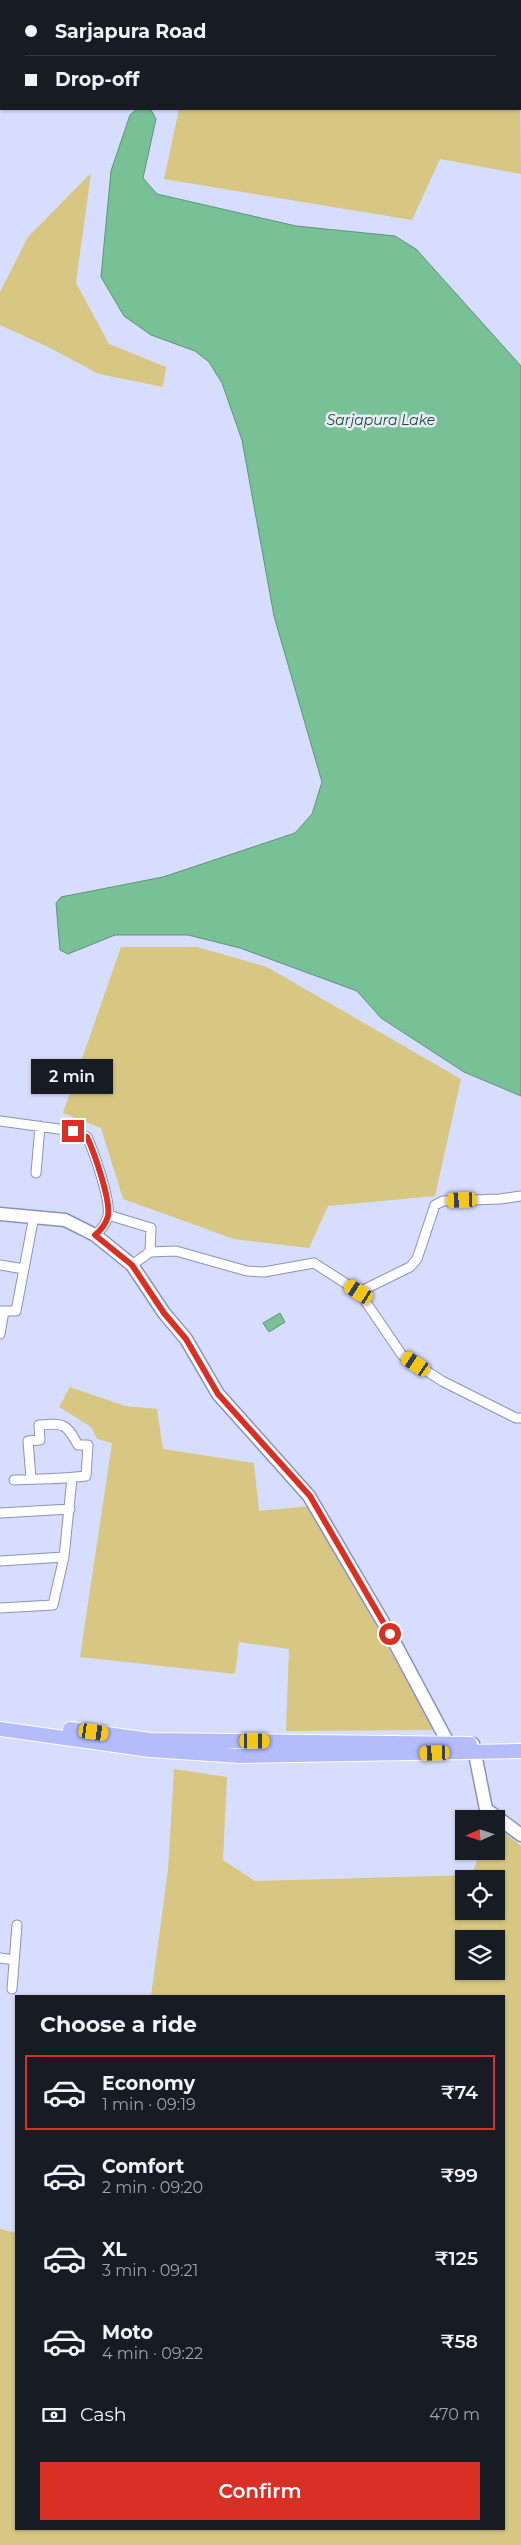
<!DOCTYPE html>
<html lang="en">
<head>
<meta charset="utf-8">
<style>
	:root { --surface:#171b24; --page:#242831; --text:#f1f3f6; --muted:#9ea1a6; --line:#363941; --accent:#d93025 }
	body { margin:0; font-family:Montserrat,sans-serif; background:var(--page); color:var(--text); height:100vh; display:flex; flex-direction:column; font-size:19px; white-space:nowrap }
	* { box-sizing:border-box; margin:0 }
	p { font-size:16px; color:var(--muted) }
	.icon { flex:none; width:28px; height:28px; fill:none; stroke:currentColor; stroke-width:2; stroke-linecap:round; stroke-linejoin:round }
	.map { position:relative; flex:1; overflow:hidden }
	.sheet { position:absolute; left:15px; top:1995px; width:490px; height:535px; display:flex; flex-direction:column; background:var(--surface); border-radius:0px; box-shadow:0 1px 4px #0004 }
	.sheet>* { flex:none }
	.banner { position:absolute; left:0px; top:0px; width:521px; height:110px; box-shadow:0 1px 4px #0004; display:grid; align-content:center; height:110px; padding:0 25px; background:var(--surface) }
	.needle { width:32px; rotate:267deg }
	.fabs { position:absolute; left:455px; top:1810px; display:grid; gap:10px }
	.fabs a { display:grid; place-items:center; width:50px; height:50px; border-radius:0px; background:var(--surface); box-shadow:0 1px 4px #0004; font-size:25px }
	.end { position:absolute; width:22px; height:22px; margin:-11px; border:6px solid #d93025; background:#fff; box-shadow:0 0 0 2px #fff }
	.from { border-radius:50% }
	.bubble { position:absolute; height:35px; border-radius:0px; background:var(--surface); box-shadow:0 1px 4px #0004; font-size:16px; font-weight:600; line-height:35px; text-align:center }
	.car { position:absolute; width:15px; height:30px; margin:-15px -8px; border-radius:6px; box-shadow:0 0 4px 1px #0007; background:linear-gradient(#f5c518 24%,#345 0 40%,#f5c518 0 76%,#345 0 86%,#f5c518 0) }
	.banner b { display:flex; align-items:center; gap:18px; height:48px; font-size:19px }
	.banner b+b { border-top:1px solid var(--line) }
	.banner i { width:12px; height:12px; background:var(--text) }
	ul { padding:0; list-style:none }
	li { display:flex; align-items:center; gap:15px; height:75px; margin:0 10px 8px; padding:0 15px; border:2px solid transparent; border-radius:0px }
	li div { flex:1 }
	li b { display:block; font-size:19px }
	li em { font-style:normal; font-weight:600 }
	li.active { border-color:var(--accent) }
	li>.icon { width:45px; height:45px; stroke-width:1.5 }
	h2 { padding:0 25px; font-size:22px; line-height:60px }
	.pay { display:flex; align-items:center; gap:12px; height:55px; padding:0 25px; font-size:19px }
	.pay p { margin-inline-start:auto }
	.action { display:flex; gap:10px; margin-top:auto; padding:10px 25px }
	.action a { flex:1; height:58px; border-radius:0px; background:var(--accent); color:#fff; font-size:20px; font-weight:600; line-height:58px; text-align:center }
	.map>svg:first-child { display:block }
</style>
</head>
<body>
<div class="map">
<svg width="521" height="2545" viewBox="0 0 521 2545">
	<rect width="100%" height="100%" fill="#d7ddfc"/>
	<path fill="#d7c782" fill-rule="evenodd" d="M81,0h341l-341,1z
		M520,80l1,94 -81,-15 -28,61 -248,-41 15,-70h341z
		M91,173l-15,110 33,61 57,23 -3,20 -64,-13 -51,-27 -48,-22v-33l28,-55z
		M121,947h76l70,20 194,112 -26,117 -107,10 -19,42 -75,-9 -111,-40 -22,-71 -38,-15z
		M70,1387l55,19 32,3 6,40 91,14 5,48 51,-5 124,224 -148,1 3,-82 -50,-7 -4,32 -155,-17 32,-214 -15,-4 -6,-12 -32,-20z
		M174,1769l53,8 -4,83 32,21 217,-6 8,-24h16v-25l25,20v699h-521v-316l16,4v296h488v-533h-353l17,-126zM464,1879h32v32h-32zM464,1939h32v32h-32z"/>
	<path fill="#78c196" stroke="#5f937b" d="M137,109l14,1 5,9 -13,59 14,16 139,32 99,10 21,13 105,117v730l-57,-24 -83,-54 -24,-27 -117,-43 -52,-13h-73l-47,19 -8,-4 -4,-47 5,-6 102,-20 132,-44 17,-19 10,-32 -48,-166 -32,-176 -20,-57 -13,-21 -14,-11 -44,-16 -27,-19 -23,-39 10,-106 19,-56z
		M280,1313l5,9 -16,10 -6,-9z"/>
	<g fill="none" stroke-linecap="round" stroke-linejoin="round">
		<defs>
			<path id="street" d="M0,1121l73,10 14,6c7,15 24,63 21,79 -2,8 -7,14 -13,19
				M36,1173l4,-47
				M108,1215l43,13 -1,24
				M0,1265l24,4
				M132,1265l18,-13 26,-1 71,20 17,1 50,-9 45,29 51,-25 7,-8 18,-54 8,-4 57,-2 21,-3
				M359,1292l43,63 40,26 74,37h5
				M0,1311h16l18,-95
				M0,1334l4,-23
				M14,1480c24,-1 48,-1 72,-4l2,-31h-10c-12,-22 -14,-22 -39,-20l1,15 -12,1 3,38
				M0,1513l70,-4
				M0,1561l64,-4
				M0,1608l53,-3 11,-48 8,-79
				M0,1958l14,2
				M12,1989l5,-64"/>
			<path id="secondary" d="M0,1214l65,6 30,15 37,30 32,48 22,26 32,55 91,102 81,138 63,118
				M473,1744l13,65 35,26"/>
			<path id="primary" d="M0,1729l150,21 90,6 281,-5
				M70,1729l80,11 320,4"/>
		</defs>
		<use href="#street" stroke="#8a92c2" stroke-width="11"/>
		<use href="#secondary" stroke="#8a92c2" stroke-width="15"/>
		<use href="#primary" stroke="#fff" stroke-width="16"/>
		<use href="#street" stroke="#fff" stroke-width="9"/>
		<use href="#secondary" stroke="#fff" stroke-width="12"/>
		<use href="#primary" stroke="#b5bcfd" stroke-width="14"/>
	</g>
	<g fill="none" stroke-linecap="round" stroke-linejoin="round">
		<path stroke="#d93025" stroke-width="6" d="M73,1131l14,6c7,15 24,63 21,79 -2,8 -7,14 -13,19l37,30 32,48 22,26 32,55 92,102 80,138"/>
	</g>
	<g text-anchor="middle" stroke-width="5" stroke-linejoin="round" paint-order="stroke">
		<g font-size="14" font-style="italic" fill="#164e31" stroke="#e9ebf6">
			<text x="381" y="425">Sarjapura Lake</text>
		</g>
	</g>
</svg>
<div class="fabs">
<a><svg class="needle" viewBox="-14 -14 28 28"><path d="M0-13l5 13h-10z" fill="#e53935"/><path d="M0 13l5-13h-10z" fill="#9ea1a6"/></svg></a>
<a><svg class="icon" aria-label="locate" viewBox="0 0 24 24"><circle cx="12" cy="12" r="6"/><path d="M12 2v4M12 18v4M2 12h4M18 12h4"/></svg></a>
<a><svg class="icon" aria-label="layers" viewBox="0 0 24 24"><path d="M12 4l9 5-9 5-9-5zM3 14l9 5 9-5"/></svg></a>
</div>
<i class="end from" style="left:390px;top:1634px"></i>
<i class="end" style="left:73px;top:1131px"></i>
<div class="bubble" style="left:31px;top:1059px;width:82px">2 min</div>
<i class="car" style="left:462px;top:1200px;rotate:268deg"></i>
<i class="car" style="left:359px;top:1292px;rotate:303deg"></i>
<i class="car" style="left:416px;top:1364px;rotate:304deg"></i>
<i class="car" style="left:94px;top:1732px;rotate:98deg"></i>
<i class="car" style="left:255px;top:1741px;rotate:90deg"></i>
<i class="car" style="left:435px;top:1753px;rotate:268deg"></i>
<div class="banner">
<b><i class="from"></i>Sarjapura Road</b>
<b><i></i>Drop-off</b>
</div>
<section class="sheet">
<h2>Choose a ride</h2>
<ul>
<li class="active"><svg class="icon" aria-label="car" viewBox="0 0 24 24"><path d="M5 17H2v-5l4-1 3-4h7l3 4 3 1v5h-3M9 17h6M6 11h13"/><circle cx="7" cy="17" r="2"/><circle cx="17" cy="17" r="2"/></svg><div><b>Economy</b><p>1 min · 09:19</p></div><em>₹74</em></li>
<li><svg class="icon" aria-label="car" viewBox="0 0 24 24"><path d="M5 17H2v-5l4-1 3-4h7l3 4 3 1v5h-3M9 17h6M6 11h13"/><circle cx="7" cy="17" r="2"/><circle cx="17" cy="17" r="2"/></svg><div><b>Comfort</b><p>2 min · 09:20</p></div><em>₹99</em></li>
<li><svg class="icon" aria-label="car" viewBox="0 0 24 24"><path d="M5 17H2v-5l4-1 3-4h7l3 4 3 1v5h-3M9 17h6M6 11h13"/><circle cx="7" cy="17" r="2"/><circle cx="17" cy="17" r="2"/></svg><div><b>XL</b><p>3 min · 09:21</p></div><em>₹125</em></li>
<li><svg class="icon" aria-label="car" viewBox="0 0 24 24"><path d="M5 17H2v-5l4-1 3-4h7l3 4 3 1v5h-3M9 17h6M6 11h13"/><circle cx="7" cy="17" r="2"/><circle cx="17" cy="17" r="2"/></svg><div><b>Moto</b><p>4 min · 09:22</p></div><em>₹58</em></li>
</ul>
<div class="pay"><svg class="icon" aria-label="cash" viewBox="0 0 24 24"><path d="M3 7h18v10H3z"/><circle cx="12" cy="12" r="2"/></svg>Cash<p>470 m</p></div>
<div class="action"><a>Confirm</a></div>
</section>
</div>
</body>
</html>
